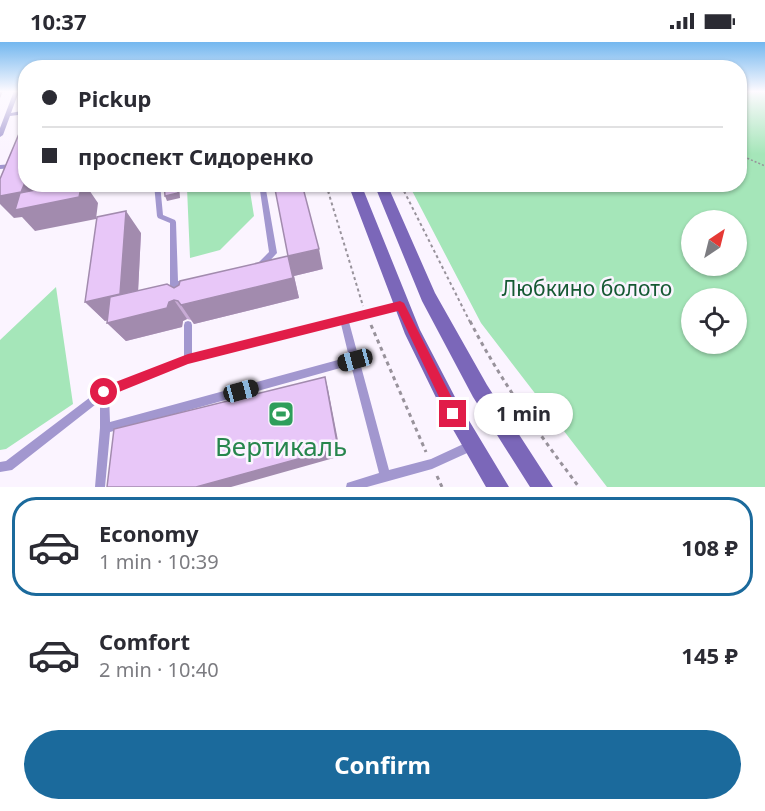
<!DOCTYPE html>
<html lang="en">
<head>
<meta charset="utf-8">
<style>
	:root { --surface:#fff; --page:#f7f7f7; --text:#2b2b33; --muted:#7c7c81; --line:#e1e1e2; --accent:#1b6a9c }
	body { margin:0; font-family:"Noto Sans",sans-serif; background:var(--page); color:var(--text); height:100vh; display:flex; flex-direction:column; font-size:22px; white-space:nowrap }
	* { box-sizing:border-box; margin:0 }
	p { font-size:20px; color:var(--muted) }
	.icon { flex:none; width:33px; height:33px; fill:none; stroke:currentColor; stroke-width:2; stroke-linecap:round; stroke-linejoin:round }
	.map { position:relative; height:445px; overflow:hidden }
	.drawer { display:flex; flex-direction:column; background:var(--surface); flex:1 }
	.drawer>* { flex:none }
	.hud { position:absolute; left:18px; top:18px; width:729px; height:132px; border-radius:24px; box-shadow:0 2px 4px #0004; display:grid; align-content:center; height:132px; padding:0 24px; background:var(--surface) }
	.needle { width:39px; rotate:35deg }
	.controls { position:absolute; left:681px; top:168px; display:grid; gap:12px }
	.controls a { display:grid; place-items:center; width:66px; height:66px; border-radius:50%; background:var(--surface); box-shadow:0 2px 4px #0004; font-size:30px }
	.end { position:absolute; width:27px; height:27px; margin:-14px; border:8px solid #e11d48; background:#fff; box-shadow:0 0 0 3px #fff }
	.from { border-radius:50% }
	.bubble { position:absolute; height:42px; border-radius:21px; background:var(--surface); box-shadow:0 2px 4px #0004; font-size:20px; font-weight:700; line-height:42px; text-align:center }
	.car { position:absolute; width:18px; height:36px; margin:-18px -9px; border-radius:8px; box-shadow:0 0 4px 2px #0007; background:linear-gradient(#222 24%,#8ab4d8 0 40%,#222 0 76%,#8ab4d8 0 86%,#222 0) }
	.hud b { display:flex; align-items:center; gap:21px; height:57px; font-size:22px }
	.hud b+b { border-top:2px solid var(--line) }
	.hud i { width:15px; height:15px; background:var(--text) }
	ul { padding:10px 0 0; list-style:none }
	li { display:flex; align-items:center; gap:18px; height:99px; margin:0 12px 9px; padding:0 12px; border:3px solid transparent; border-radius:24px }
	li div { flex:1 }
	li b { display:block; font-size:22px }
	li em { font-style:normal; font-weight:700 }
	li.active { border-color:var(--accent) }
	li>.icon { width:54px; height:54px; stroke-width:1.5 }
	.action { display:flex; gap:12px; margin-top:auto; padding:12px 24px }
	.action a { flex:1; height:69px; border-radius:36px; background:var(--accent); color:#fff; font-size:24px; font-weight:700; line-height:69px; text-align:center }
	.status { display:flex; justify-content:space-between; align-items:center; height:42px; padding:0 30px; background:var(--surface); direction:ltr }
	.status svg { height:16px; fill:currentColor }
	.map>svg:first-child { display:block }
</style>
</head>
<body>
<div class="status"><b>10:37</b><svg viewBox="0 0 49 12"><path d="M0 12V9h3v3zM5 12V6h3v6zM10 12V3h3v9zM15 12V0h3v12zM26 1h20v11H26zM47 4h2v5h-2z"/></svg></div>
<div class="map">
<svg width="765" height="445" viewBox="0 0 765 445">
	<rect width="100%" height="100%" fill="#fbf4ff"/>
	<path fill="#a5e6b9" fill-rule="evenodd" d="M740,49h25v396h-158l-126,-164 -72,-138 331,-1zM736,178v46h-44v-46zM736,256v46h-44v-46z
		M204,142l45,1 5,31 -34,34 -30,8 -3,-70z
		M56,245l17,117 -67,45 -6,1v-110z"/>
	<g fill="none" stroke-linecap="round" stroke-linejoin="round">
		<path stroke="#98929b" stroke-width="1.5" stroke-dasharray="2 2" stroke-linecap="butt" d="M740,113l25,11
			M326,142l3,9
			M400,142l5,9"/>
		<path stroke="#98929b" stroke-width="2" stroke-dasharray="3 3" stroke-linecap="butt" d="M328,149l35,115
			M404,149l66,131"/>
		<path stroke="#98929b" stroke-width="3" stroke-dasharray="4 4" stroke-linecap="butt" d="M470,279c30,59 69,113 109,166
			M371,283l55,127
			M437,434l5,11"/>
		<path fill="#a297cf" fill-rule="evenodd" d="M14,49h5l-8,22 15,-3v4l-16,2 -7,19 -3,2v-9z
			M26,121v4l-26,2v-4z
			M68,142h6l-1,4 18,-4h16l-3,2 -35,7 -3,-2z
			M154,142h6l3,31 12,5 1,2 2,59 10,-1 3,1 1,2 -1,2 -17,3 -3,-1 -1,-2v-62l-12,-5 -1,-2z
			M259,142h6l12,69 -14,15h-6l-1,-2 1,-2 12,-12z
			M400,261l3,1 1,2 -1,2 -54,14 40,148 42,-11 41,-19 4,1 1,4 -1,4 -44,20 -65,18h-21l1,-4 32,-10 -28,-108 -241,67 -5,55h-10l5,-59v-27l-88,69 -12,2v-10l6,-1 95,-72 83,-32v-32l1,-3 3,-1 3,1 1,3v29zM341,282l8,33 -239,65 -1,-27 79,-32z"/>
		<path fill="#7b67b9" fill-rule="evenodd" d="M348,142h13l59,146 36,69 53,88h-23l-43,-75 -38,-78z
			M374,142h13l48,109 52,92 66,102h-23l-57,-90 -51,-96z"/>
	</g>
	<path fill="#c8abd5" d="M141,191l-3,58 36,-3 149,-19 -29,7 5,22 -105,26 -3,-4 -4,-1 -4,2 -1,6 -56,14 -19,-18v-3l-2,1 -20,-19z"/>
	<path fill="#a28bae" d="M0,49h3l-3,7z
		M26,138v4h23l-5,20 38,-20h3l13,19 -2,16 -61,12 -13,-14 -8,1 -14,-14v-8z
		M177,142h2l1,14 -13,3 -2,-5z
		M126,169l15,22 -4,80 -32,8 -20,-19z
		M319,207l4,20 -29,7 5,22 -105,26 -13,-19 107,-49z
		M174,258l13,19 -4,2 -1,6 -56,14 -19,-18z
		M325,335l3,12 13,67 -110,31h-35z"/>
	<path fill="#e8c7f8" stroke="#a28bae" stroke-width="1.5" d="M26,75v63l-5,12 -21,4v-17z
		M65,142h17l-3,13 -64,13 5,-17z
		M164,142h13l1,9 -13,3z
		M274,142h28l17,65 -31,7z
		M126,169l-6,83 -35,8 12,-85z
		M288,214l5,22 -112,27 -3,-4 -4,-1 -5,2 -2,6 -60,15 3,-26 57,-13 7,4 5,-3 1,-4z
		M325,335l13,71 -142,39h-89l7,-58z"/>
	<linearGradient id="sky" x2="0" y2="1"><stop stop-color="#73b7ef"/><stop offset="0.44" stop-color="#fdfaff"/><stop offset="1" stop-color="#fdfaff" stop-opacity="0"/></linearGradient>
	<rect width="765" height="112" fill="url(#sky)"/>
	<path fill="#e11d48" d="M400,259l4,2 54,107 1,4 -1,4 -5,2 -4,-2 -51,-107 -210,53 -84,34 -6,-6 2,-4 88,-34z"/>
	<defs>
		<symbol id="stadium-square" viewBox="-11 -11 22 22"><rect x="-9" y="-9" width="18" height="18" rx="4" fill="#2e9e5b" stroke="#fbf4ff"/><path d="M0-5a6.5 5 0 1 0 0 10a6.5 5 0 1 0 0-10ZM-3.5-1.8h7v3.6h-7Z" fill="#fff"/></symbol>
	</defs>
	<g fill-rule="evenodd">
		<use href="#stadium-square" x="266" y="357" width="30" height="30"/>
	</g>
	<g text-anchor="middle" stroke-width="5" stroke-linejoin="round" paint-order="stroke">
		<g font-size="21" fill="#155933" stroke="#fbf4ff">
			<text x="587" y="254">Любкино болото</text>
		</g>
		<g font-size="26" fill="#27864d" stroke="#fbf4ff">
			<text x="281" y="414">Вертикаль</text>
		</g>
	</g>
</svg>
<div class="controls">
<a><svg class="needle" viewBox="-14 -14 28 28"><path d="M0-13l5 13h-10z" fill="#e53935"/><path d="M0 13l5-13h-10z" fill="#7c7c81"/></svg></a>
<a><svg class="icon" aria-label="locate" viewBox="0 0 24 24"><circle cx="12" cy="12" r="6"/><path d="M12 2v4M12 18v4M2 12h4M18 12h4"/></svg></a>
</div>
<i class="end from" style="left:104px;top:350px"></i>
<i class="end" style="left:453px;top:372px"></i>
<div class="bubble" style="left:474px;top:351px;width:99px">1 min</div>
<i class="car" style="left:355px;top:318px;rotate:255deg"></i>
<i class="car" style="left:241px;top:349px;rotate:75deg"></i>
<div class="hud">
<b><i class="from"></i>Pickup</b>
<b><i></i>проспект Сидоренко</b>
</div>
</div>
<section class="drawer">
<ul>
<li class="active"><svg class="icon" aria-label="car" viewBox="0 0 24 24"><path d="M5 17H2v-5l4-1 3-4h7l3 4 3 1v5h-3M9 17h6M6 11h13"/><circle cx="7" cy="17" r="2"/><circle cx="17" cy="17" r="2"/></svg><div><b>Economy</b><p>1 min · 10:39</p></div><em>108 ₽</em></li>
<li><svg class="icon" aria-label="car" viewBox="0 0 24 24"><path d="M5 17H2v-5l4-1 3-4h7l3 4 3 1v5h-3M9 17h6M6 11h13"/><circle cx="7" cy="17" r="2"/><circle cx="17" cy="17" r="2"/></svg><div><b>Comfort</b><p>2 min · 10:40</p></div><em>145 ₽</em></li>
</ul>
<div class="action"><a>Confirm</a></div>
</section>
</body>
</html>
